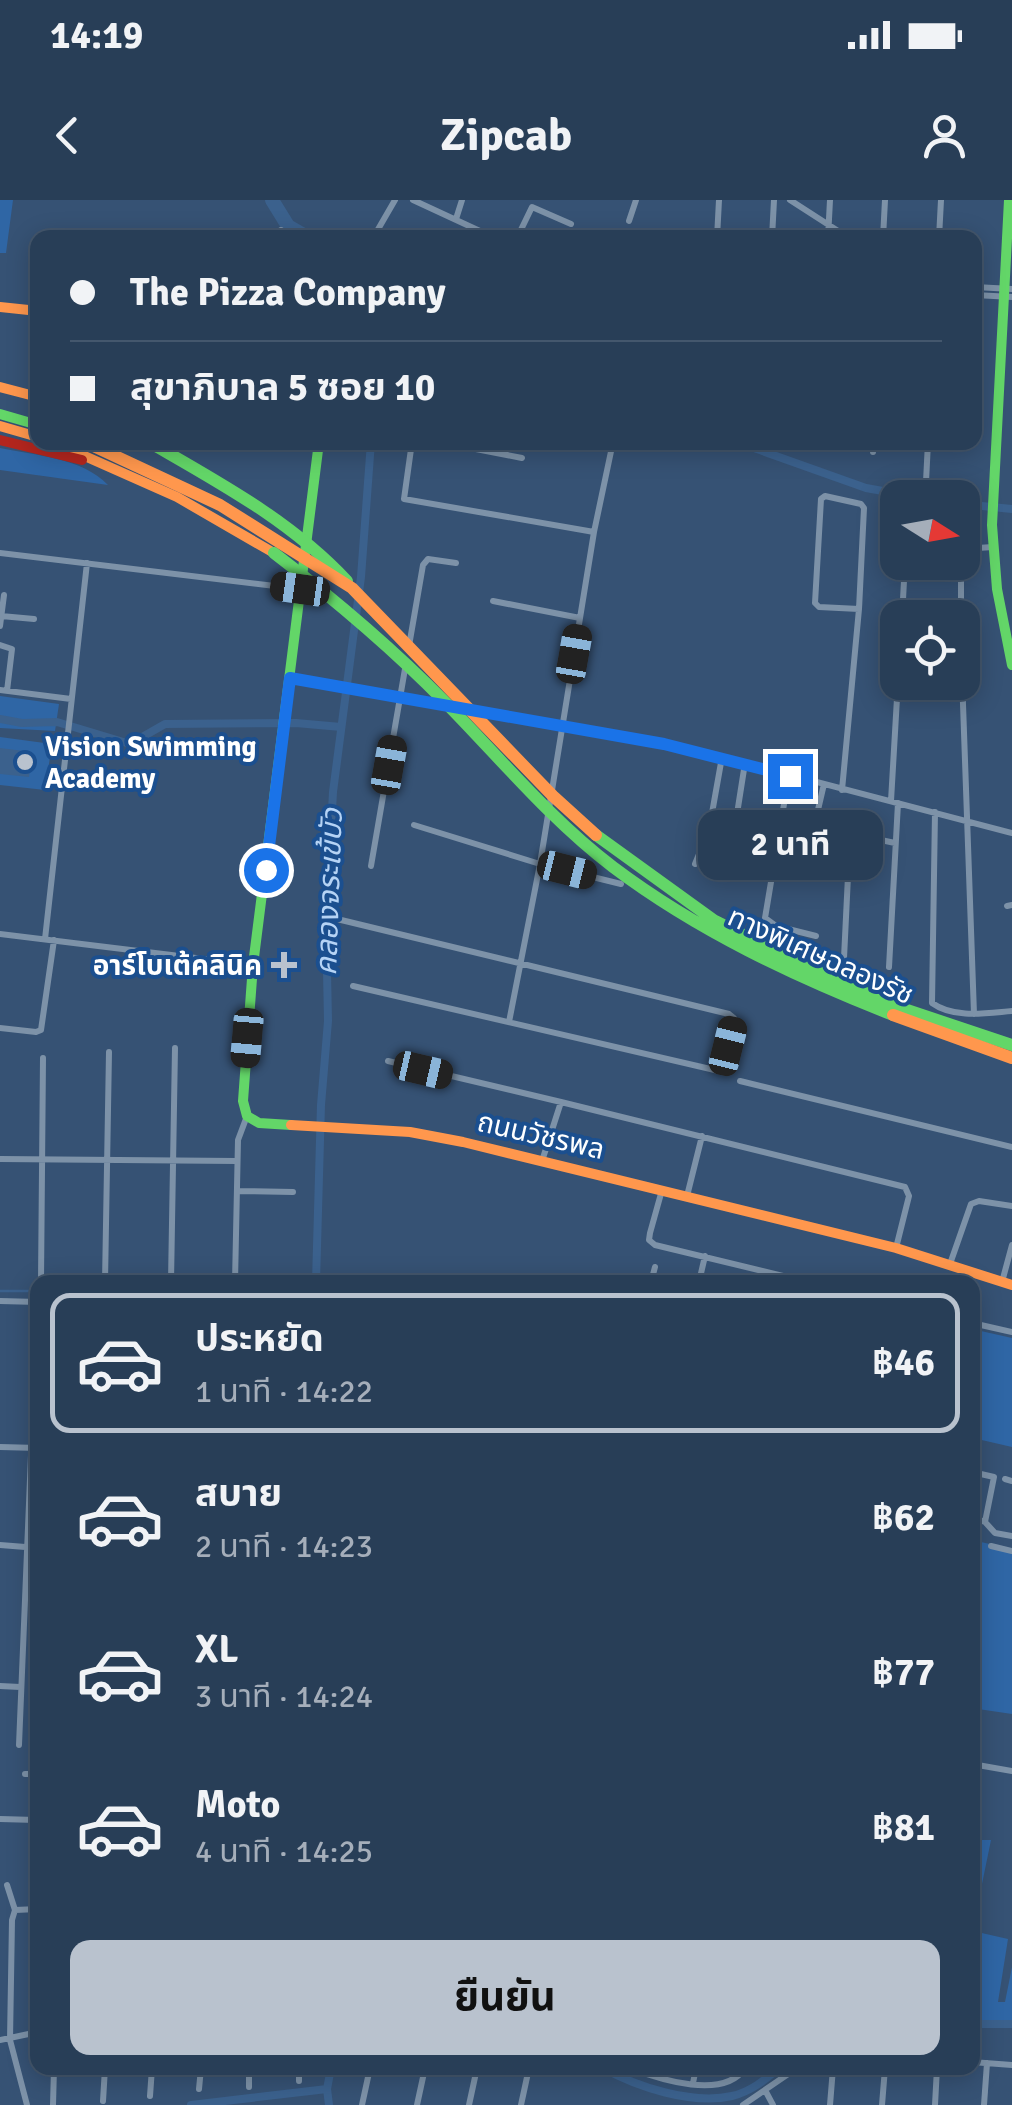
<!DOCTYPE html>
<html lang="th">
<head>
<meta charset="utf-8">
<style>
	:root { --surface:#283e57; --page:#344961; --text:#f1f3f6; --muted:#a5aeba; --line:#44576d; --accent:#b9c2ce }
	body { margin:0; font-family:Signika,"Noto Sans Thai",sans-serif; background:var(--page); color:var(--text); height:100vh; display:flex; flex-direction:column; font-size:38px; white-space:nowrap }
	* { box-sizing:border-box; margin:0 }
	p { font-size:32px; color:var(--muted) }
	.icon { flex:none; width:55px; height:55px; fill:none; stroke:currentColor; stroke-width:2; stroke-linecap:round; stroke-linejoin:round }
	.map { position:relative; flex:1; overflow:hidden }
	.drawer { position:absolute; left:30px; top:1075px; width:950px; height:800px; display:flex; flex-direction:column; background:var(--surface); border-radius:20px; box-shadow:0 5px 25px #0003,0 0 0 2px var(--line) }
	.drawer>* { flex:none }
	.top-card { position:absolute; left:30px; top:30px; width:952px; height:220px; border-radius:20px; box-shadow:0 5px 25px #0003,0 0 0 2px var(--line); display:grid; align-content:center; height:220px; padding:0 40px; background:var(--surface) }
	.needle { width:65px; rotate:101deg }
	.tools { position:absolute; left:880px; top:280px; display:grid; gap:20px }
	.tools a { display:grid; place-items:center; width:100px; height:100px; border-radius:20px; background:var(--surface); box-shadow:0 5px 25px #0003,0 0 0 2px var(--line); font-size:50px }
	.end { position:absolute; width:45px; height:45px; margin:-22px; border:12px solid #1a73e8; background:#fff; box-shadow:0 0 0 5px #fff }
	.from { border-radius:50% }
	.bubble { position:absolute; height:70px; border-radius:20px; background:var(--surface); box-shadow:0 5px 25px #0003,0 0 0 2px var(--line); font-size:32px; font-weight:700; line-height:70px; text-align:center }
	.car { position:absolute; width:30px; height:60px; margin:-30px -15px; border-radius:12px; box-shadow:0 0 8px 2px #0007; background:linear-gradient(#222 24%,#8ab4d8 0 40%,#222 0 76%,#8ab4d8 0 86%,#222 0) }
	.top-card b { display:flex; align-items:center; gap:35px; height:95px; font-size:38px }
	.top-card b+b { border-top:2px solid var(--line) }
	.top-card i { width:25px; height:25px; background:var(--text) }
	ul { padding:18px 0 0; list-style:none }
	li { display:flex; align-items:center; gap:30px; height:140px; margin:0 20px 15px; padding:0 20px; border:5px solid transparent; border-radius:20px }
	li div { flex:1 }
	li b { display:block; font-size:38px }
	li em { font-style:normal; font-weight:700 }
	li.active { border-color:var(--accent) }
	li>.icon { width:90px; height:90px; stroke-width:1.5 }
	.primary-button { display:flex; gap:20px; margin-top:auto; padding:20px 40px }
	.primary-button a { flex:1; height:115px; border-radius:20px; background:var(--accent); color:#111; font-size:40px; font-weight:700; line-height:115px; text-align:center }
	.status { display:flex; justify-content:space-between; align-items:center; height:70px; padding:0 50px; background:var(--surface); direction:ltr }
	.status svg { height:28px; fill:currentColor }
	header { display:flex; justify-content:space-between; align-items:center; height:130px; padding:0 40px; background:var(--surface); font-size:45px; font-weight:700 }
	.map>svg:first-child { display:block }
</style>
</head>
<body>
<div class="status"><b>14:19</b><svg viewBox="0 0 49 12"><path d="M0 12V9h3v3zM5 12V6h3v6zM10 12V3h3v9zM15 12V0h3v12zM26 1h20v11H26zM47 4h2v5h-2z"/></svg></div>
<header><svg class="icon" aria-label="back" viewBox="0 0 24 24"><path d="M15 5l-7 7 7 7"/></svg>Zipcab<svg class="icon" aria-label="person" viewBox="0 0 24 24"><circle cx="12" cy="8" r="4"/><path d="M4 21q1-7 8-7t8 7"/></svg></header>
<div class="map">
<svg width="1012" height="1905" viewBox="0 0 1012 1905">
	<rect width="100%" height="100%" fill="#365274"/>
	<path fill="#2f66a5" d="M0,0h13l-7,53h-6z
		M0,248c34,7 83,10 108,37l-108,-15z
		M0,496l59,8 -4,27 -55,-3z
		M0,537l52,7 -7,46 -45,-5z
		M972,1129l40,9v109l-39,-9z
		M972,1340l40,9v165l-34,-5 4,-24 -9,-3z
		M979,1640h12l-18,88v-85z
		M973,1731l35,8 -10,63h7l7,-35v54l-39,-1z"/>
	<path fill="#3b618d" d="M0,548l32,4 -3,25 -29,-3z"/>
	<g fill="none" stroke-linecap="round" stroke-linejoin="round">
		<path stroke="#3b618d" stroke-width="2.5" d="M0,1091h38"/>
		<path stroke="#3b618d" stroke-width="8" d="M737,242l129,46 56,10
			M962,304l50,5
			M0,519l22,4 35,-1 73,22 35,-20 131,-1 45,4
			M316,1082l5,-177 7,-84 -2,-100 7,-129 28,-215 10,-135
			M972,1824h40
			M603,1868c34,19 89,37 129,28 18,-4 33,-16 47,-28
			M327,1889l2,16
			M191,1905l136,-16 4,-21"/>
		<path stroke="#3b618d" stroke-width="14" d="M272,0l16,26 21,12"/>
		<path stroke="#7d92a8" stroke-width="6" d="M413,0l82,38
			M790,0l59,38
			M456,19l6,-19
			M629,21l7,-21
			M281,38v-8
			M373,38l22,-38
			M517,38l15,-31 39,17
			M717,38l2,-38
			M772,38l2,-38
			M828,38l2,-38
			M883,38l2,-38
			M939,38l2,-38
			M975,87l37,2
			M975,95l37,2
			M412,242l-8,57 190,33
			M440,242l82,16
			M873,252v-10
			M926,282l2,-40
			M962,349l31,-2
			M0,353l300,36
			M961,362v56
			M493,401l87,17
			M1,416l33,3
			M902,418l3,-56
			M0,426l4,-31
			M0,445l12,4 -5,42
			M409,446l14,-81 5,-6 28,4
			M962,476l12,338
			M290,478l155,29
			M0,490l71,9
			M477,513l233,41 302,79
			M787,586l-22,132 11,8 40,10
			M842,590l17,-181 5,-101 -3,-4 -36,-8 -4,3 -6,104 4,4 40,2
			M891,601l7,-120
			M935,612l-3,191c22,16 55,10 80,8
			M782,619l113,24
			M414,625l126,39 54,-332 19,-90
			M814,627l10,-43
			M734,633l11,-70
			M695,664l14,-34 13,-73
			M371,666l35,-203
			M1007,706l5,-1
			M337,719l392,95 5,4 -1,7 -10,42 -4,4 -366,-85
			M0,734l253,31
			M45,739l42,-376
			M844,758l6,-123
			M889,767l9,-164
			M509,822l31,-158 81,20
			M0,828l36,4 5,-2 13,-90
			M388,861l173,41 -19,59
			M740,881l272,66
			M561,902l344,85 4,9 -13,52
			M0,959l237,2
			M662,990l-12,43 -1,7 6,5 153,37
			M237,991l56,1
			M687,996l15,-60
			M950,1064l21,-60 8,-3 33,5
			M41,1082l2,-224
			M105,1082l4,-230
			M171,1082l4,-234
			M235,1082l3,-142 9,-24
			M651,1082l4,-15
			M699,1082l6,-26
			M1002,1082l10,-37
			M0,1101l38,1
			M972,1123l40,9
			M0,1247l38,1
			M972,1272l22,5 -9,45
			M1005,1279l7,2
			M972,1317l13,5 10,11 17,3
			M0,1345l38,3
			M991,1346l21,5
			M0,1486l20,1
			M19,1545l12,-290
			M972,1564l40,7
			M25,1574h13
			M0,1619l36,1
			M32,1679l1,-59
			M7,1685l8,25 -3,10 -2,120 17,65
			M15,1710l23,-1
			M0,1840l38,-8
			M972,1862l40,3
			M299,1868v13
			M630,1868c31,12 94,32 115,0
			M693,1883l3,-15
			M249,1887v-19
			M199,1889l2,-21
			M765,1890l8,15
			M150,1896l2,-28
			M103,1901l2,-33
			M53,1905l1,-37
			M362,1905l8,-37
			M417,1905l8,-37
			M469,1905l8,-37
			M521,1905l8,-37
			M743,1905l54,-37
			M830,1905l3,-37
			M882,1905l3,-37
			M935,1905l2,-37
			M984,1905l3,-42"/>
		<path stroke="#63d668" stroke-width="10" d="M1009,0l-17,325 5,64 15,76
			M0,214l38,11
			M291,925l-32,-2 -12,-7 -4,-15 10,-136 66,-523"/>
		<path stroke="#ff974d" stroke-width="10" d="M0,107l38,4
			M0,187l38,10
			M0,226l38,11
			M53,242l124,55 97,56
			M291,925l119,7 53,10 433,106 116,37"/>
		<path stroke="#b3261e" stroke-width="10" d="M0,240l82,20"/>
		<path stroke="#63d668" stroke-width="12" d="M149,242c71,41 142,79 198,139
			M274,353c60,46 118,95 171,149 55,56 105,117 168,165 85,64 181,109 280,148
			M596,635l119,86 122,60 70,29 105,35"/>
		<path stroke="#ff974d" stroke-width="12" d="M85,242l135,63 132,83 201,208 43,39
			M893,815l119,43"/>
	</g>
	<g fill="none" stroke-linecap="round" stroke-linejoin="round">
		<path stroke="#1a73e8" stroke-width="12" d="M266,670l24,-192 374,66 126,32"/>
	</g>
	<g fill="#b9c2ce" stroke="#1b4f8f" stroke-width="4">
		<circle cx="25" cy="562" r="10"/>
		<path d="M279 750h10v10h10v10h-10v10h-10v-10h-10v-10h10z"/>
	</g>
	<g text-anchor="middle" stroke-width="8" stroke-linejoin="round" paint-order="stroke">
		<g font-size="28" font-weight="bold" fill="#fff" stroke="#1b4f8f" text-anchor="start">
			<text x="45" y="556">Vision Swimming<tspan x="45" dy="32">Academy</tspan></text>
			<text x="262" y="775" text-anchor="end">อาร์โบเต้คลินิค</text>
		</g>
		<g font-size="28" fill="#fff" stroke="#1b4f8f">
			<text transform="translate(821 755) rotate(24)" y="10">ทางพิเศษฉลองรัช</text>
			<text transform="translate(541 935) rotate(13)" y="10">ถนนวัชรพล</text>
		</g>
		<g font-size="30" font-style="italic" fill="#b5d3f5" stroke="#1b4f8f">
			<text transform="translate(329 692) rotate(-88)" y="10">คลองจระเข้บัว</text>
		</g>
	</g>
</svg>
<div class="tools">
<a><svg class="needle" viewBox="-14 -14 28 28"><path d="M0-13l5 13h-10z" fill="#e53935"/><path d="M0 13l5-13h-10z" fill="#a5aeba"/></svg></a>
<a><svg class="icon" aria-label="locate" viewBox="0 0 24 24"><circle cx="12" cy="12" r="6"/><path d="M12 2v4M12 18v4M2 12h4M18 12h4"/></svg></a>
</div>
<i class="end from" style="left:266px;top:670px"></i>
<i class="end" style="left:790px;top:576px"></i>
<div class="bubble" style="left:698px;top:610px;width:185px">2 นาที</div>
<i class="car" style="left:300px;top:389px;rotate:278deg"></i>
<i class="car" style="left:574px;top:454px;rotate:10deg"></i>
<i class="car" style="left:389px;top:565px;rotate:10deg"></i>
<i class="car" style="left:567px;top:670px;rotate:104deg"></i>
<i class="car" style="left:247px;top:838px;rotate:185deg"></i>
<i class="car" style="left:728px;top:846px;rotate:14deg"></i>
<i class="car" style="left:423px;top:870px;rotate:103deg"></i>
<div class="top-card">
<b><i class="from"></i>The Pizza Company</b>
<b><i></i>สุขาภิบาล 5 ซอย 10</b>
</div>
<section class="drawer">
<ul>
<li class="active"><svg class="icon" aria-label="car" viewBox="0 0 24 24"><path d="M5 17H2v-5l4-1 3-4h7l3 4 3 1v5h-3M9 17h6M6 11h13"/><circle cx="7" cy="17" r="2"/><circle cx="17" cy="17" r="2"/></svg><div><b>ประหยัด</b><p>1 นาที · 14:22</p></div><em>฿46</em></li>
<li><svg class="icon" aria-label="car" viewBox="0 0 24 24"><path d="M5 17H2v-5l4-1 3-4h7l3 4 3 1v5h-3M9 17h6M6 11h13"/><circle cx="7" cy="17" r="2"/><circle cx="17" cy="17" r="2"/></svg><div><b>สบาย</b><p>2 นาที · 14:23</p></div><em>฿62</em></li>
<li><svg class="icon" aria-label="car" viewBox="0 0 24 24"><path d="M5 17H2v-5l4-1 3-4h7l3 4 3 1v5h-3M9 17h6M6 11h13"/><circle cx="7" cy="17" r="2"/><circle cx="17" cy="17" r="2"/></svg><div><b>XL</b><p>3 นาที · 14:24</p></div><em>฿77</em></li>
<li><svg class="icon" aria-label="car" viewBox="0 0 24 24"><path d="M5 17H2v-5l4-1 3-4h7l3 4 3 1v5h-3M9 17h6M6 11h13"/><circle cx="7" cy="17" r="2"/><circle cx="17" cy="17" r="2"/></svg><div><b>Moto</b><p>4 นาที · 14:25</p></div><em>฿81</em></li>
</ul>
<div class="primary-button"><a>ยืนยัน</a></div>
</section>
</div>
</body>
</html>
